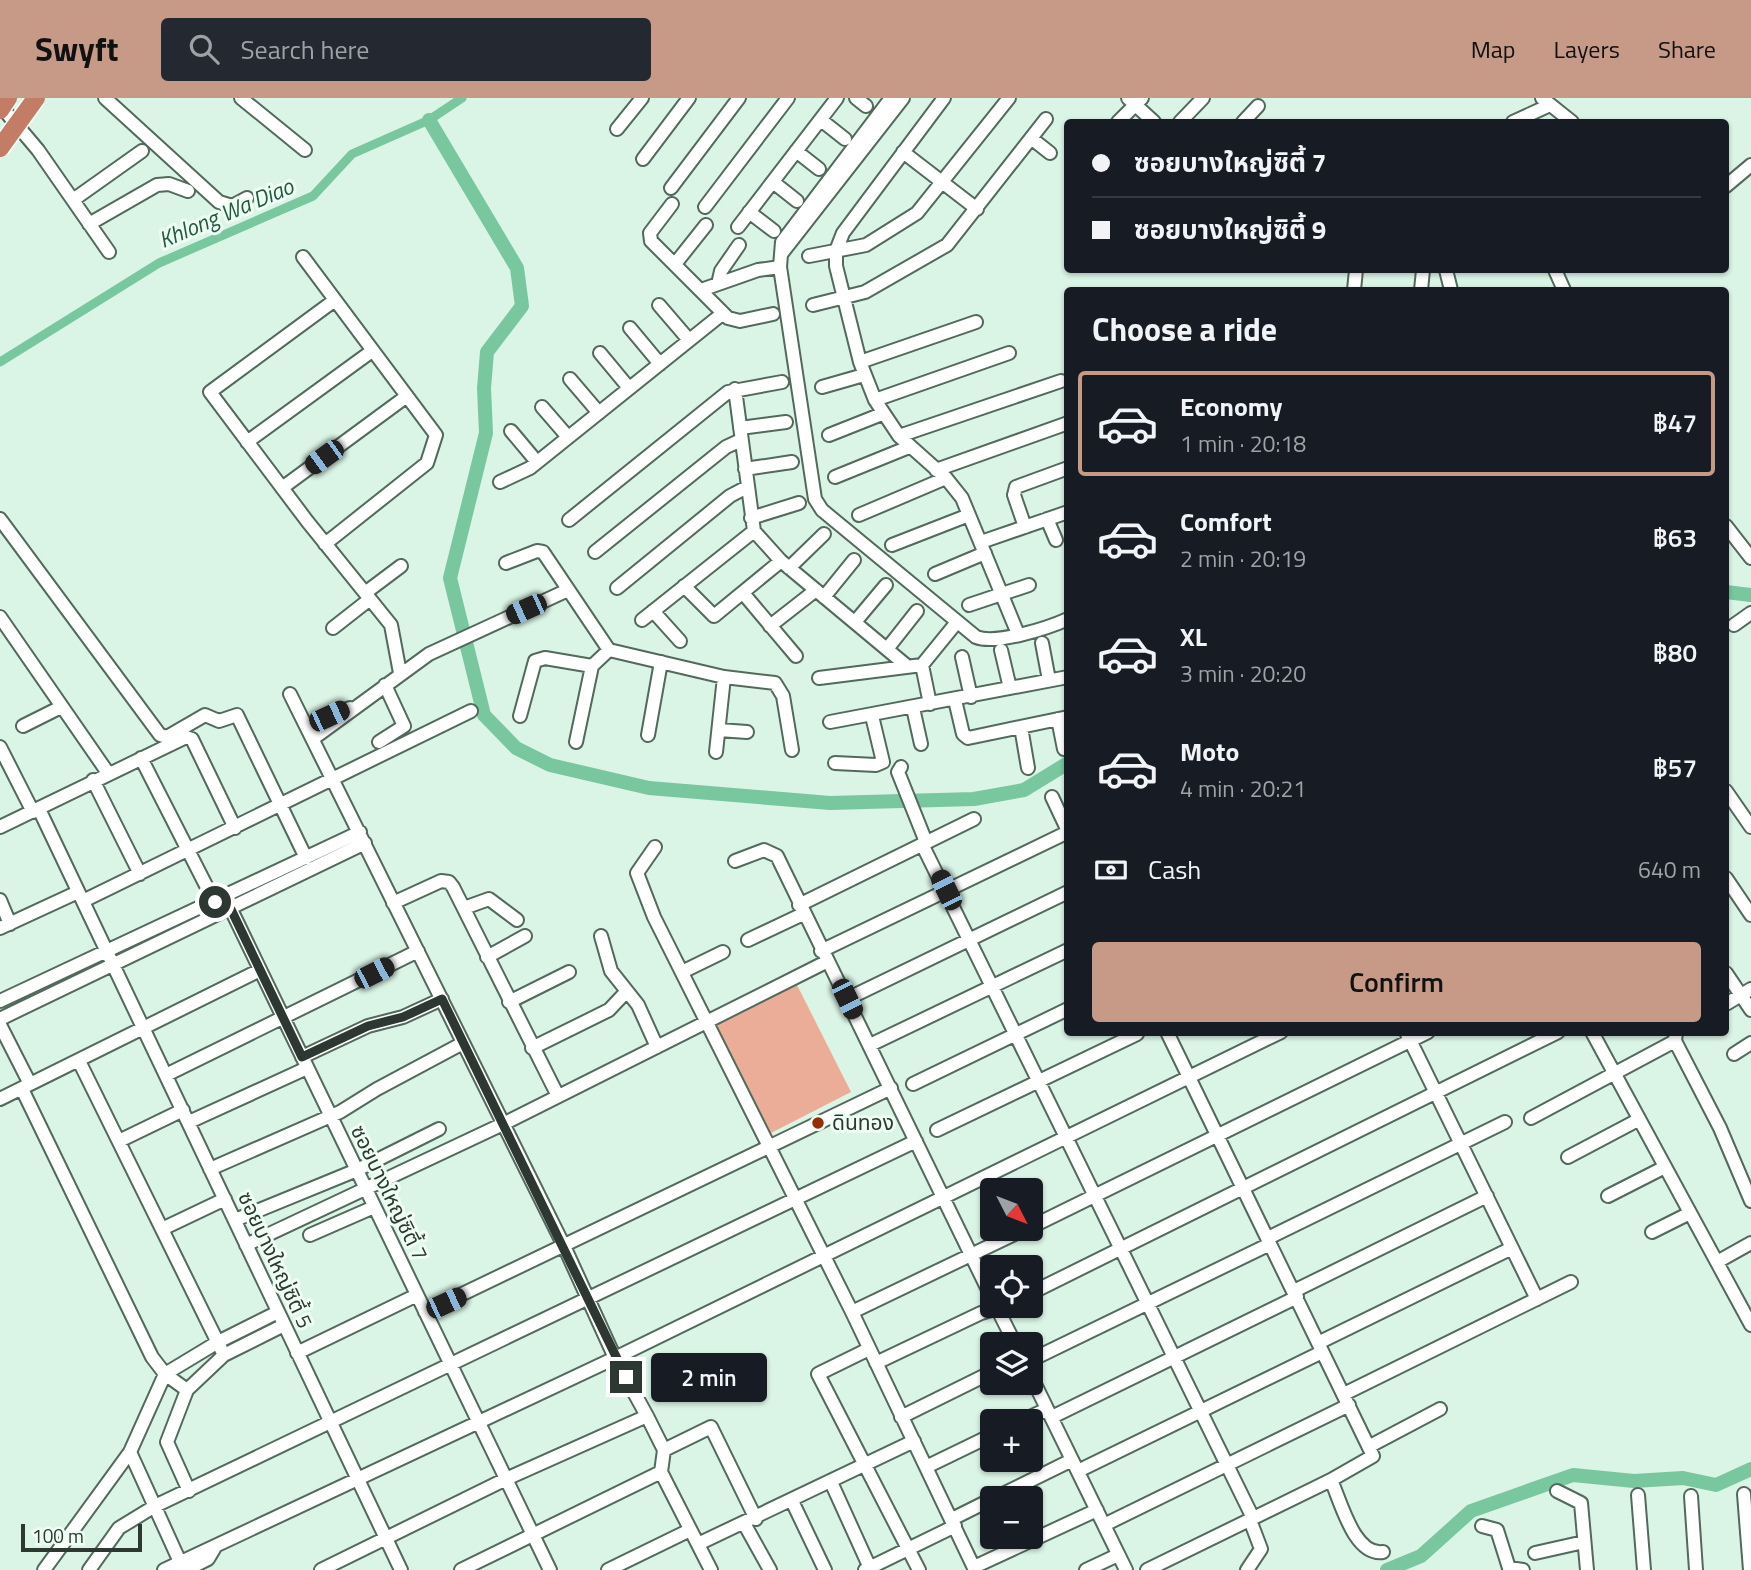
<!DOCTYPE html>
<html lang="en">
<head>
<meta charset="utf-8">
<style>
	:root { --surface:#171b24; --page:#242831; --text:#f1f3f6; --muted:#9ea1a6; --line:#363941; --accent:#c79a88 }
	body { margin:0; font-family:"Titillium Web","Noto Sans Thai",sans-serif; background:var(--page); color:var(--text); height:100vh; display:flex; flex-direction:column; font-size:26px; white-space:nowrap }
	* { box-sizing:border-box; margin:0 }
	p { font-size:23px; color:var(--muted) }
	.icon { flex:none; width:38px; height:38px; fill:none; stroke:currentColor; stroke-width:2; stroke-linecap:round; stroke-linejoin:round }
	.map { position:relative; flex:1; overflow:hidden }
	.details { position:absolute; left:1064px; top:189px; width:665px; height:749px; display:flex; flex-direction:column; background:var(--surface); border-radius:7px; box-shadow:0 2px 5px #0004 }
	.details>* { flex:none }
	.banner { position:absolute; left:1064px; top:21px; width:665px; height:154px; border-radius:7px; box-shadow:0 2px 5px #0004; display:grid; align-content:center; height:154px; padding:0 28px; background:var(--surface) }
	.needle { width:46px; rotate:132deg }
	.fabs { position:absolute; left:980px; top:1080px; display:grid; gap:14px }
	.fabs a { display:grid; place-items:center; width:63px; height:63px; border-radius:7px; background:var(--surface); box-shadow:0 2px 5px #0004; font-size:35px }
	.scale { position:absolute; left:21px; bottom:18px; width:121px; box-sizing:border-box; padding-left:7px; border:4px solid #2e3832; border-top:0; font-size:19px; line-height:24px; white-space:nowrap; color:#2e3832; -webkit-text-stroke:5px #effef5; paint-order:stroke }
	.end { position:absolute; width:32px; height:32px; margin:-16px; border:9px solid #2e3832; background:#fff; box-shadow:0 0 0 4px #fff }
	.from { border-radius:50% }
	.bubble { position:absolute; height:49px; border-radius:7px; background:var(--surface); box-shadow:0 2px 5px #0004; font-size:23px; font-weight:600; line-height:49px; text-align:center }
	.car { position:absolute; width:21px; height:42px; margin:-21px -10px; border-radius:9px; box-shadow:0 0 5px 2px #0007; background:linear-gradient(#222 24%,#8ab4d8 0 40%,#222 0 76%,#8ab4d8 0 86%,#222 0) }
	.banner b { display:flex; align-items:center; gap:24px; height:66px; font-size:26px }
	.banner b+b { border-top:2px solid var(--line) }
	.banner i { width:18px; height:18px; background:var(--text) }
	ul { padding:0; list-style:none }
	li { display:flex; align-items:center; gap:21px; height:105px; margin:0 14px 10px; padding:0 14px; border:4px solid transparent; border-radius:7px }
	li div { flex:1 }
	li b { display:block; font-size:26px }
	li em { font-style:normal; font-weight:600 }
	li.active { border-color:var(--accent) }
	li>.icon { width:63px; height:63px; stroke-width:1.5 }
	h2 { padding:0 28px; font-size:32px; line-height:84px }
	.pay { display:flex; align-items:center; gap:18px; height:77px; padding:0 28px; font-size:26px }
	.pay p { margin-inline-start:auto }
	.action { display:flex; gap:14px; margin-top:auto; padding:14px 28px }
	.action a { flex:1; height:80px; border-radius:7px; background:var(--accent); color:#111; font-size:28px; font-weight:600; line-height:80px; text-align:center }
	header { display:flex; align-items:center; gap:42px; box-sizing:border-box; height:98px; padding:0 35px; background:var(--accent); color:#111 }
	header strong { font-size:33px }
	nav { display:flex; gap:38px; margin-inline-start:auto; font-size:24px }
	.search { width:490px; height:63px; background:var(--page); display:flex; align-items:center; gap:18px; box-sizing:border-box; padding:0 24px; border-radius:7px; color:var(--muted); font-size:26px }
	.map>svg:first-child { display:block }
</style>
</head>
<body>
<header>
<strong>Swyft</strong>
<div class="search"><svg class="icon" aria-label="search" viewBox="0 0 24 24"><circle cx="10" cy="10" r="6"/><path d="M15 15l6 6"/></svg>Search here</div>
<nav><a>Map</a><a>Layers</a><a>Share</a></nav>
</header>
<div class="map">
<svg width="1751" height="1472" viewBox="0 0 1751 1472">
	<rect width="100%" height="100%" fill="#daf4e5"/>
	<path fill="#ecad98" d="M796,885l55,109 -80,41 -55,-109z"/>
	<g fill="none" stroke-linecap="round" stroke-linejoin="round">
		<path stroke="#78c79e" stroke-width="9" d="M0,264l159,-99 154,-67 39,-42 77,-34 33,-22"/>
		<path stroke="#78c79e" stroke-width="14" d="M429,22l88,148 5,38 -35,46 -3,36 2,45 -36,145 34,137 32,33 34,17 99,23 181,15 144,-4 50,-9 44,-27
			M1726,494l25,3
			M1387,1472l34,-14 50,-45 102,-36 61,6 49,-3 33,7 35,-16"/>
		<defs>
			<path id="minor" d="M105,0l114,104 13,4 15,-8
				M241,0l64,52
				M856,0l10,8
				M891,0l-109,144 -2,25 35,232 7,11 154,127c20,8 72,-9 92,-18
				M944,0l-101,135 -7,18v15l24,96 15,38 24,36 47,42 16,20 56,136
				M1128,0l26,24
				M1542,0l30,24
				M0,7l38,45 71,102
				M821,22l24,19
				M1118,24l24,-24
				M1180,24l23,-24
				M1243,24l15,-16
				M1513,24l37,-17
				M617,31l25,-31
				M1031,40l19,15
				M796,53l23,18
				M903,54l74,57
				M643,61l46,-61
				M773,84l24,19
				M1726,88l25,-21
				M671,90l68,-90
				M73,102l69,-49
				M672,106l-22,29 1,8 77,77 12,3 33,-7
				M705,109l83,-109
				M749,114l25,19
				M89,126l68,-39 12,-1 19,7
				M738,129l99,-129
				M782,155l121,-155
				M809,158l57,-11 51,-32 92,-115
				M303,159l133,178 -9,28 -102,81
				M675,166l31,-39
				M1446,172l5,20
				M1555,172l9,20
				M718,186l3,-13 18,-26
				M701,192l57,-20 22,-3
				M1354,192l2,-20
				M1421,192l2,-20
				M335,202l-125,92 97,129 84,104 9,48
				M659,207l30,35
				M813,207l52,-13 82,-47 99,-126
				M630,230l30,36
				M600,255l29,35
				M860,264l116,-40
				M570,281l29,34
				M822,289l42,-12
				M735,291l19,142 27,30 126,105
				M875,302l134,-47
				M542,309l26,30
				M740,330l46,-6
				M511,333l26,31
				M829,337l53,-21
				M899,338l162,-55
				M247,344l125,-91
				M745,371l47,-7
				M936,372l132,-47
				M835,379l74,-30
				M500,384l30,-14 192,-154
				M282,390l125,-92
				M859,417l87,-37
				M751,420l48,-15
				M0,421l160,216 7,2 38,-22 14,6 18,-6 69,143
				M1047,421l9,21
				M569,422l159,-128 54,-10
				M1726,428l25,32
				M1025,429l-11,-32 2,-8 52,-19
				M981,444l87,-30
				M892,447l77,-30
				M595,454l131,-105 15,-7
				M506,465l31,-12 6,1 66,98 115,27 51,6 8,13 9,54
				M789,470l35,-34
				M935,476l50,-21
				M684,488l30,30 67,-55
				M617,490l113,-92 17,-9
				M365,495l36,-27
				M743,495l53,63
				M824,499l30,-37
				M969,507l60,-20
				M653,513l27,30
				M0,519l108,156
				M642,522l112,-89
				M855,524l31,-37
				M1734,527l17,-12
				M770,528l46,-36
				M333,530l37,-29
				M1042,545l7,37
				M887,551l30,-38
				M1001,552l9,38
				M962,559l9,40
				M819,580l103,-13
				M290,596l274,552 51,112 32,58 17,34 -3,22 50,98
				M955,602l8,34 5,4 100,-21
				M930,606l-8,-39 35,-43
				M913,610l8,36
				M520,618l15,-55 10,-3 47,8
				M1058,621l6,30
				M830,624l238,-45
				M23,628l38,-19
				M1021,629l7,41
				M310,631l19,-13 21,-8
				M719,632l28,2
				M648,637l13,-73
				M314,640l115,-84 139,-64
				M379,644l25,-16 -19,-41
				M576,644l16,-76 17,-16
				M0,649l33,65
				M716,654l8,-75
				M141,660l76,149
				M835,665l41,2 7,-3 -11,-46
				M901,669l-3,5 28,70
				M93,682l47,94
				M1726,693l25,36
				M1052,699l16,34
				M39,711l362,761
				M0,729l186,-90 6,2 43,89
				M922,746l331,674
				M655,749l-18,26 17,44 198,395 123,258
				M735,763l29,-11 13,6 215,442
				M1726,780l25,37
				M225,799l325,673
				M0,802l10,24
				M83,803l388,-190
				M393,805l48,-22 8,1 4,5 105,209
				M799,807l175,-86
				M464,810l25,-9 28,21
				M0,830l78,-36
				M601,838l10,35 27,34 19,42
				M748,842l55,-26
				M821,853l247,-119
				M487,859l38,-21
				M682,874l41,-20
				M1726,875l25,37
				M847,901l221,-107
				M0,903l360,-169
				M509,904l60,-30
				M1726,906l25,-15
				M0,921l365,-176
				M0,927l30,59
				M1406,934l131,267
				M1592,934l159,293
				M1676,934l-1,9 45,87 31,73
				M870,947l198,-95
				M532,950l77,-38 17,-18
				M1734,956l17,-11
				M302,959l66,-31 35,-9 39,-18
				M79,963l145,294
				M166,977l252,-124
				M913,986l155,-75
				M22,991l130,268 13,17 22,16
				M0,1001l260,-129
				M1531,1020l144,-77
				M189,1024l118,-54
				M937,1032l200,-96
				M119,1043l64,-31
				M1568,1059l70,-37
				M210,1071l130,-57 37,-23 86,-46
				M1608,1098l57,-29
				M235,1122l122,-50 82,-41
				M1031,1129l397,-195
				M162,1131l63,-30
				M1652,1134l38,-19
				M310,1137l64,-28
				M1268,1140l237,-116
				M246,1147l257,-121 323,-162
				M1717,1164l34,-19
				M1294,1193l193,-95
				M1031,1195l527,-261
				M996,1208l19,38
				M425,1214l466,-224
				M852,1214l175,-84
				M1318,1245l194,-95
				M869,1251l-51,25 101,196
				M297,1255l120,-58
				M1031,1262l239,-116
				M876,1265l105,-50 24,-7
				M1031,1278l95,194
				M1344,1296l227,-112
				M901,1319l91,-45
				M1052,1319l245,-120
				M1022,1323l25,-12
				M1370,1348l70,-37
				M664,1352l47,-23 45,92
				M130,1354l50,110
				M926,1369l66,-32
				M1078,1373l244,-119
				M1331,1382c10,22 23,76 52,72
				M831,1384l39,86
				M189,1393l-22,-49 20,-52 37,-35 60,-30
				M1557,1393l24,12 6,67
				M1744,1396l6,76
				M1638,1397l6,75
				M1691,1398l5,74
				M995,1400l77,-38
				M792,1403l33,69
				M952,1421l40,-20
				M745,1427l25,45
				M1104,1427l245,-120
				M1482,1428l15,4 12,38 14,2
				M698,1446l216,-103
				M1535,1455l49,-11
				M974,1469l123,-57
				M44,1472l86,-118 35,-78 53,-32 60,-30
				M89,1472l30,-42 36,-22 761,-365
				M164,1472l451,-212 666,-326
				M186,1472l22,-11 6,-10
				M321,1472l185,-91 141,-63
				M461,1472l200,-98
				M608,1472l82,-40
				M865,1472l90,-44
				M1086,1472l32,-15
				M1147,1472l184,-90 42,-24 -206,-424
				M1247,1472l14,-21 -11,-29"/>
		</defs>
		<use href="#minor" stroke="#52695c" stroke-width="16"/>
		<use href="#minor" stroke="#fff" stroke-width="12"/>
		<defs>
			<path id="highway-bridge" d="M0,12l8,-12
				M0,50l36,-50"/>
		</defs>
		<use href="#highway-bridge" stroke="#fff" stroke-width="21" stroke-linecap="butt"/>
		<use href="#highway-bridge" stroke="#c37d66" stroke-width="18"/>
	</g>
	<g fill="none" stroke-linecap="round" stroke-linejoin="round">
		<path stroke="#2e3832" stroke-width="9" d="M215,804l10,-5 77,160 66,-31 35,-9 39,-18 184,378"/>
	</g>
	<circle fill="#942e02" stroke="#effef5" stroke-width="2.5" cx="818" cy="1025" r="7"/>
	<g text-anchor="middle" stroke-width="6" stroke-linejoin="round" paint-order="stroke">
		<g font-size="21" fill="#2e3832" stroke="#effef5" text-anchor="start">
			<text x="832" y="1032">ดินทอง</text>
		</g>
		<g font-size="21" fill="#2e3832" stroke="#effef5">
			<text transform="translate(389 1095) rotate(64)" y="7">ซอยบางใหญ่ซิตี้ 7</text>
			<text transform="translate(275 1162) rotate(65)" y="7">ซอยบางใหญ่ซิตี้ 5</text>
		</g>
		<g font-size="23" font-style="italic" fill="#1f5a3f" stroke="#effef5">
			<text transform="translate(226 115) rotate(-23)" y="8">Khlong Wa Diao</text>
		</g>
	</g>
</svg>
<div class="fabs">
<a><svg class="needle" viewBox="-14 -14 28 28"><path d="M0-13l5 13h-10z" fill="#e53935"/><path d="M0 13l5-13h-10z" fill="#9ea1a6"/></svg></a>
<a><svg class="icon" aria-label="locate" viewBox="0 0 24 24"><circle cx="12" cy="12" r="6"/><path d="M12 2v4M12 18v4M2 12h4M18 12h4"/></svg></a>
<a><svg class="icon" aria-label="layers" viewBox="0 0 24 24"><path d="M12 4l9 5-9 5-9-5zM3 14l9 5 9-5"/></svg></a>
<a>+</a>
<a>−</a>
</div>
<div class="scale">100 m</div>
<i class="end from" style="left:215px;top:804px"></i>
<i class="end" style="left:626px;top:1279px"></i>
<div class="bubble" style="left:651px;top:1255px;width:116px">2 min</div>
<i class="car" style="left:324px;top:359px;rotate:234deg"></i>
<i class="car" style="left:526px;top:511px;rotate:246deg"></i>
<i class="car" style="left:329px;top:618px;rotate:65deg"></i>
<i class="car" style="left:946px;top:792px;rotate:334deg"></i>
<i class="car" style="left:374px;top:875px;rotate:63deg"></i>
<i class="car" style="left:847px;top:901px;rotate:154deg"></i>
<i class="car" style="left:446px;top:1205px;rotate:65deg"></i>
<div class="banner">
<b><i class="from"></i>ซอยบางใหญ่ซิตี้ 7</b>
<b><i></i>ซอยบางใหญ่ซิตี้ 9</b>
</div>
<section class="details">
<h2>Choose a ride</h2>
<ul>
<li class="active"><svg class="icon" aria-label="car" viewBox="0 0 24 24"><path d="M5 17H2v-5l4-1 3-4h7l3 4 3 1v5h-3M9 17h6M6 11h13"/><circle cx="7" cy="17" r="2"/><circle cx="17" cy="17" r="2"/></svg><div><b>Economy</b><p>1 min · 20:18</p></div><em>฿47</em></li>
<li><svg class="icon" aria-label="car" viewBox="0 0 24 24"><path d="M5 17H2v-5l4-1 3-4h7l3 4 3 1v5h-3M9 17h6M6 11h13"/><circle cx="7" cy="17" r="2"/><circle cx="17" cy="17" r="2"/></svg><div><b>Comfort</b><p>2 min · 20:19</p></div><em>฿63</em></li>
<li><svg class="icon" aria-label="car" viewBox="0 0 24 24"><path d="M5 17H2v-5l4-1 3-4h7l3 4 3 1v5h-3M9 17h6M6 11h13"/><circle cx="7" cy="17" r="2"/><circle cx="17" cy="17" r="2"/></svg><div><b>XL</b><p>3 min · 20:20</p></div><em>฿80</em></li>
<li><svg class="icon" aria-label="car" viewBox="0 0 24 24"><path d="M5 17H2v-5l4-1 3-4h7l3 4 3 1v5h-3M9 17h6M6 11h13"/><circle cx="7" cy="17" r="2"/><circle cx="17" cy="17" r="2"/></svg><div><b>Moto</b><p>4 min · 20:21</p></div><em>฿57</em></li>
</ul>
<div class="pay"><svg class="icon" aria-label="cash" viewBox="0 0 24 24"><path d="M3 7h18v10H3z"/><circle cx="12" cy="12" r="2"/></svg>Cash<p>640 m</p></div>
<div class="action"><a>Confirm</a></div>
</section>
</div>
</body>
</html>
